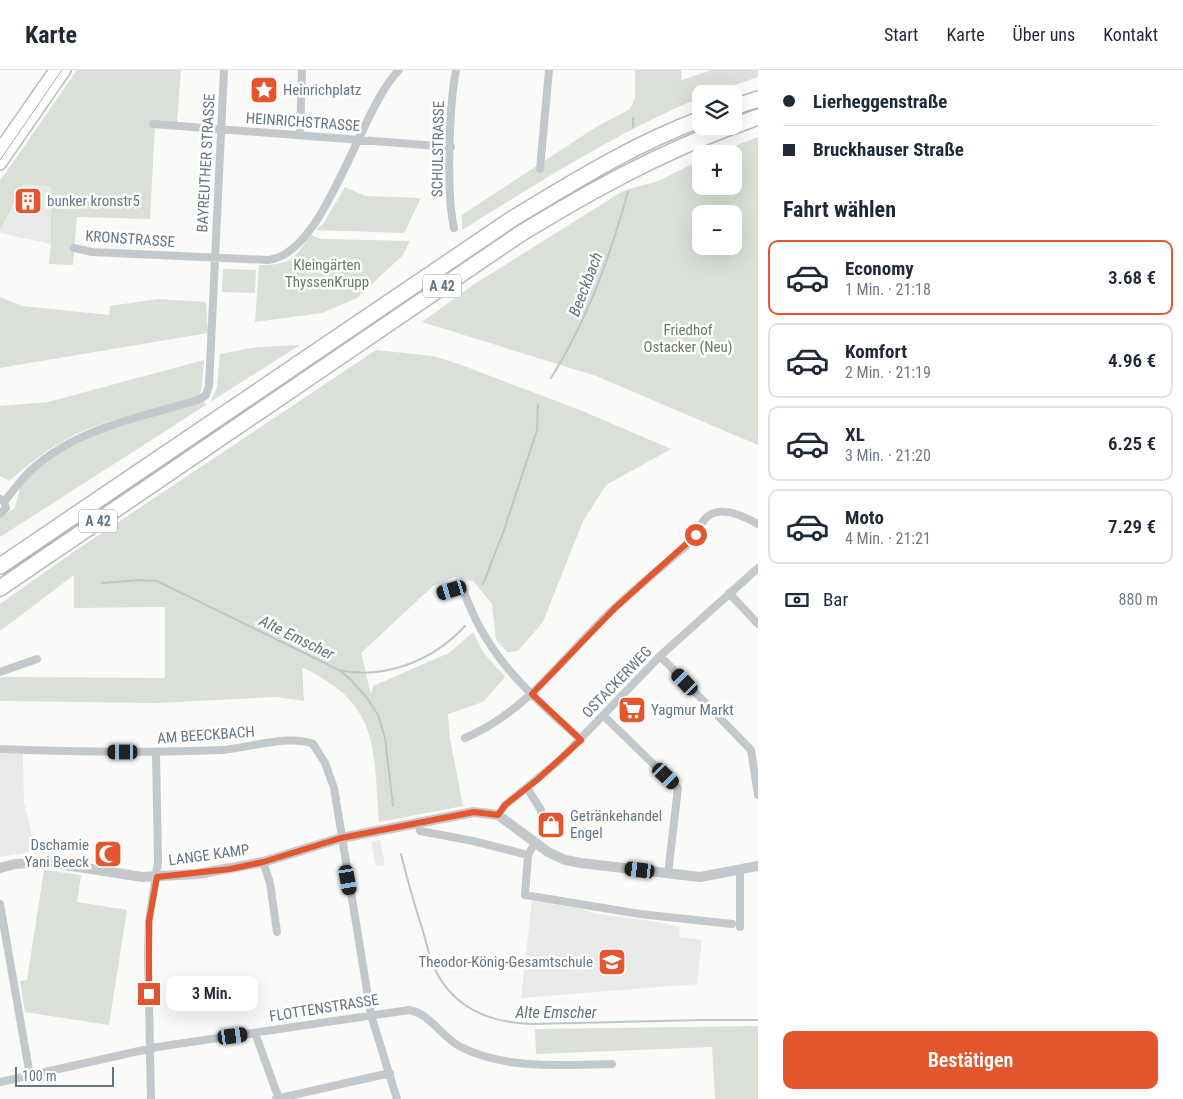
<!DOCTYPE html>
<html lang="de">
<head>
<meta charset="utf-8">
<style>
	:root { --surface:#fff; --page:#f2f2f3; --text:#1f2937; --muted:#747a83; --line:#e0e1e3; --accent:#e4572e }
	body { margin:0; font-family:"Roboto Condensed",sans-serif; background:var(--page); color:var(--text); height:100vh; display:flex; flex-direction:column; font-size:19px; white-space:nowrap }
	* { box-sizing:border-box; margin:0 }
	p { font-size:16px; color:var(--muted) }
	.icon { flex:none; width:28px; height:28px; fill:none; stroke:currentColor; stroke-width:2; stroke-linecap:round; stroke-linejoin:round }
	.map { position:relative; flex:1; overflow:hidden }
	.sheet { display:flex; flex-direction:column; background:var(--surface); width:425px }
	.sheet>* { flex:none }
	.guide { display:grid; align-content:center; height:110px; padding:0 25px; background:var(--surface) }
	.tools { position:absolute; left:692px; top:15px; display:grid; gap:10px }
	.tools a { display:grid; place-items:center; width:50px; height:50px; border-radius:10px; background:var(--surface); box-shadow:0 5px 20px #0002; font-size:25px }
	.scale { position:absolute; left:15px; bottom:12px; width:99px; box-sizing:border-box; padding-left:5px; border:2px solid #657683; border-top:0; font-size:14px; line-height:18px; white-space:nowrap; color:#657683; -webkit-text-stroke:4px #fff; paint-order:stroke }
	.end { position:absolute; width:22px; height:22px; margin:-11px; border:6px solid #e4572e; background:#fff; box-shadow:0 0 0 2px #fff }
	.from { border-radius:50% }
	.bubble { position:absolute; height:35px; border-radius:10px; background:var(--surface); box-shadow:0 5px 20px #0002; font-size:16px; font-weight:600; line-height:35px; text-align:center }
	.car { position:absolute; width:15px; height:30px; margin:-15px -8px; border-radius:6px; box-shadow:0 0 4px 1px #0007; background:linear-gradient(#222 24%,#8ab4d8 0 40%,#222 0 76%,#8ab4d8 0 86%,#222 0) }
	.guide b { display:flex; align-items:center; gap:18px; height:48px; font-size:19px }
	.guide b+b { border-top:1px solid var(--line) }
	.guide i { width:12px; height:12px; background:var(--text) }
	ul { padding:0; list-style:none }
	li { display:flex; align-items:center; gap:15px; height:75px; margin:0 10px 8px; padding:0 15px; border:2px solid var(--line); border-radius:10px }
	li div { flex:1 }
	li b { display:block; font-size:19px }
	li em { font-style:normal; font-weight:600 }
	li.active { border-color:var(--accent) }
	li>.icon { width:45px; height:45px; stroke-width:1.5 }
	h2 { padding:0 25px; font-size:22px; line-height:60px }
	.pay { display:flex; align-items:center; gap:12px; height:55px; padding:0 25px; font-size:19px }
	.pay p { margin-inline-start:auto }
	.primary-button { display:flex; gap:10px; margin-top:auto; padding:10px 25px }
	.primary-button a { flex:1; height:58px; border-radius:10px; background:var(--accent); color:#fff; font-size:20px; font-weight:600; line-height:58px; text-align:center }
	header { display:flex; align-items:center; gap:30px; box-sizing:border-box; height:70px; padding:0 25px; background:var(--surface); border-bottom:1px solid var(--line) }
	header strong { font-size:24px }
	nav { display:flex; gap:28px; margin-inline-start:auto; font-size:18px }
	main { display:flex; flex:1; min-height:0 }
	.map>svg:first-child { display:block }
</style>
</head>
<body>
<header>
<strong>Karte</strong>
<nav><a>Start</a><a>Karte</a><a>Über uns</a><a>Kontakt</a></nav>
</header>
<main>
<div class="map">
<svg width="758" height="1029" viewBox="0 0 758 1029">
	<rect width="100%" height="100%" fill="#fafaf8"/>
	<path fill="#e8e9e9" d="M23,115l28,2v57l-51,-11z
		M0,683l23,1 1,49 12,48 -36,6z
		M380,770l5,25 -9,1 -5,-24z
		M532,831l46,7 19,6 54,7 29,6 -1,10 23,3 -5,44 -176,14z"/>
	<path fill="#dadfd7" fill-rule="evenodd" d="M77,0h104l-4,52 -22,2 -5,95 -73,-2 -4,48 -24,-1 2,-20v-57l-28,-2 -23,47v-51z
		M635,0h46l1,10 29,-10h47v7l-49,17h-8v3c-85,36 -160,84 -239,133v-15l134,-88 34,-18 5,-11z
		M758,67v308l-162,-69 -174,-54 54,-39 147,-92 35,-10 43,-21v26h33v-32h-20zM701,144h33v32h-33z
		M345,117l20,9 56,2 -17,35 -88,-3 7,-6z
		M311,165l10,4 89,2 -7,14 -46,43 -35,15 -67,9 4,-57c31,0 34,-5 52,-30z
		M223,199l33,1 -1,23 -33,-1z
		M0,227l22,9 87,9 1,-9 48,-7 48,3 2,31 -208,35z
		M300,275l-90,57 7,-15 3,-33 38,-7z
		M376,280l57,6 23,7 124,47 91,39 -65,36 -23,36 -40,101 -25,29 -11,1 -11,-12 -4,-36 -19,-23 -18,-4 -22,9 -72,67 10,41 2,-8 76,-33 24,-21 10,20 22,25 -22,25 -35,12 2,25 13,67 -84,16c-6,-77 1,-117 -77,-155l2,34 -28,-4 -118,6 -158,-2v-24l165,1v-71l-91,1v-33l-74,56v-27l72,-51z
		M204,290l-3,32 -5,5c-41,14 -85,20 -124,39 -23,12 -44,28 -63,45l-9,-5v-70l48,-4z
		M204,331l2,4 -206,132v-20l15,-9 5,-20 12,-15 29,-22 32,-16z
		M44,800l37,5 -4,27 50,8 -18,115 -84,-13 -5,-31 7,-1z
		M758,956v73h-43l-3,-52 -176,7 -1,-25z"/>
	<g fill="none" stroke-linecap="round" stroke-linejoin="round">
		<path stroke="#bbc7cb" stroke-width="2" d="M633,57v-9
			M551,308c37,-59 58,-119 77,-186
			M102,513l37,-3 18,1 182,89 12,10 16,18 11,17 7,23 8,68
			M483,514l20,-51 34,-103 1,-26
			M339,600c46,10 95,-10 126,-44
			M401,784c6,25 13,49 21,74 4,12 6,25 11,37 18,42 56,58 99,59l170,-4h56"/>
		<defs>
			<path id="secondary" d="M0,79l55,-79
				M0,94l65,-94"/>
			<path id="motorway" d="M734,37l24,-8
				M734,56l24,-9
				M0,496l512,-347c61,-37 122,-75 189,-100
				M0,518l520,-354c69,-42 137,-80 213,-108"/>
		</defs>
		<use href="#secondary" stroke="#b3babf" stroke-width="14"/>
		<use href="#motorway" stroke="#b4b9bd" stroke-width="18"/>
		<path stroke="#c3c8cc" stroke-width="8" d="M153,54l298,23
			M300,65l2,-65
			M540,99l9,-99
			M454,158c-8,-36 -5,-121 2,-158
			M74,178l18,4 176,8c58,-6 91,-150 131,-190
			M0,429l4,3 2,6 -6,6
			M4,432c8,-10 16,-21 25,-30 46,-44 110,-54 169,-72l8,-5 3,-9 15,-316
			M441,523l21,-7c23,70 66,106 119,154
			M729,523l29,31
			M660,586l91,94 7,45
			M0,602l37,-13
			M604,646l74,72 -10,86
			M465,668c58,-24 94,-75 137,-118 26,-26 55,-49 83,-73 10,-9 15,-27 26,-33 14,-7 34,3 47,10
			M0,679c74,3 148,4 222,1 26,-2 67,-16 91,-6l12,19 9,25 37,227 26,84
			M527,718l14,22 3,24
			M498,745l7,-10 55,-45 100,-104 98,-88
			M419,754l1,7 53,10 55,14 7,-12
			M528,785l-3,40 115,19 92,10
			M263,792l7,21 7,49
			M740,800v57
			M0,834l30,172
			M255,963l24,66
			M0,1012l157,-35 252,-37c21,3 33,28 52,37 45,23 102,18 151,17
			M151,1029l-3,-143 1,-35 9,-59 -2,-110
			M276,1029l114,-26"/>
		<path stroke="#c3c8cc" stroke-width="10" d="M0,798l15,-4 32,-2 95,15 55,-3 66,-12 78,-24 133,-26 24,3 50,37 17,8 16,3 119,14 58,-11"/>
		<use href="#secondary" stroke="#fff" stroke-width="11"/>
		<use href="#motorway" stroke="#fff" stroke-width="15"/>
		<path stroke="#a2aab0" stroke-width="1" d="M0,90l62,-90"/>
	</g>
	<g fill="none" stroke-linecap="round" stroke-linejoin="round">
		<path stroke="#e4572e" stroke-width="6" d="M149,924v-73l8,-44 73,-8 33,-7 78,-24 133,-26 24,3 7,-10 32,-25 44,-40 -49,-46 83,-86 81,-73"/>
	</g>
	<defs>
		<symbol id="sight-square" viewBox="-11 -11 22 22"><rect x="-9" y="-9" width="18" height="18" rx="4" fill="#e4572e" stroke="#fff"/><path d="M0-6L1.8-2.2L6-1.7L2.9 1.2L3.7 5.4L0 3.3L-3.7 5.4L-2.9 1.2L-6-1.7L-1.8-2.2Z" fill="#fff"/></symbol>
		<symbol id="building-square" viewBox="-11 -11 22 22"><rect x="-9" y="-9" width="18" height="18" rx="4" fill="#e4572e" stroke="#fff"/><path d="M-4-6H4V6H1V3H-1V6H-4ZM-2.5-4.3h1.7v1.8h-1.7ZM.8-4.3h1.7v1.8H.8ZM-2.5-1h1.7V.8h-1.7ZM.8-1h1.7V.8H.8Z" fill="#fff"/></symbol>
		<symbol id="supermarket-square" viewBox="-11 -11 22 22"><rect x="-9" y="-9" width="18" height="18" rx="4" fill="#e4572e" stroke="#fff"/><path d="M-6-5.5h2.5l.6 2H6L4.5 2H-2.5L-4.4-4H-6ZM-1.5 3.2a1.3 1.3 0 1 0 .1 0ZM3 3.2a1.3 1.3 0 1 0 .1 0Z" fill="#fff"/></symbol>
		<symbol id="shop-square" viewBox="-11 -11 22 22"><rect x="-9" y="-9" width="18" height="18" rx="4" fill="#e4572e" stroke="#fff"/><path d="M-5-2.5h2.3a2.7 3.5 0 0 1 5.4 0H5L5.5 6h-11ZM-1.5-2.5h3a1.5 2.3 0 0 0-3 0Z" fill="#fff"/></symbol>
		<symbol id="mosque-square" viewBox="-11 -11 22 22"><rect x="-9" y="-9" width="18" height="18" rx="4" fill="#e4572e" stroke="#fff"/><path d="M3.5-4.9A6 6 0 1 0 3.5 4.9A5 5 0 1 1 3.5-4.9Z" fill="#fff"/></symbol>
		<symbol id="school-square" viewBox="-11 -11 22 22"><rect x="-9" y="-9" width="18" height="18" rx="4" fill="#e4572e" stroke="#fff"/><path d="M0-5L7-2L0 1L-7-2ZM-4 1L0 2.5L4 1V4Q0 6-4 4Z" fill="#fff"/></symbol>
	</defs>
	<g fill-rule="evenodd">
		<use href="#sight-square" x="248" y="4" width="32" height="32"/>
		<use href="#building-square" x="12" y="115" width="32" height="32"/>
		<use href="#supermarket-square" x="616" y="624" width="32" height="32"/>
		<use href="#shop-square" x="535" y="739" width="32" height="32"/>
		<use href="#mosque-square" x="92" y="768" width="32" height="32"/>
		<use href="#school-square" x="596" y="876" width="32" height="32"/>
	</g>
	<g text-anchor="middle" stroke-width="5" stroke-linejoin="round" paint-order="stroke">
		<g fill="#fff" stroke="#939fa8" stroke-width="1">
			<rect x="423" y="204.5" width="38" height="23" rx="4"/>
			<rect x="79" y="439.5" width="38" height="23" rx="4"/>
		</g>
		<g font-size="14" font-weight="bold" fill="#657683">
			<text x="442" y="221">A 42</text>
			<text x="98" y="456">A 42</text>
		</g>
		<g font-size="15" fill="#657683" stroke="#fff" text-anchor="start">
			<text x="283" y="25">Heinrichplatz</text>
			<text x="47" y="136">bunker kronstr5</text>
			<text x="651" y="645">Yagmur Markt</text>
			<text x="570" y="751">Getränkehandel<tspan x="570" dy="17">Engel</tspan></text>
			<text x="89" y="780" text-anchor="end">Dschamie<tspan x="89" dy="17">Yani Beeck</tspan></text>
			<text x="593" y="897" text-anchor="end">Theodor-König-Gesamtschule</text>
		</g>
		<g font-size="15" fill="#657683" stroke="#fff">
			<text transform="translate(303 52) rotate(4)" y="5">HEINRICHSTRASSE</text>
			<text transform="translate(438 79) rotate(-89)" y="5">SCHULSTRASSE</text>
			<text transform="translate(206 93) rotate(-87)" y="5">BAYREUTHER STRASSE</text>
			<text transform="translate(130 169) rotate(4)" y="5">KRONSTRASSE</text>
			<text transform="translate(617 612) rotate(-46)" y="5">OSTACKERWEG</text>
			<text transform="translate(206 665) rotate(-4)" y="5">AM BEECKBACH</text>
			<text transform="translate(209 785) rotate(-8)" y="5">LANGE KAMP</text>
			<text transform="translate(324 938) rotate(-9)" y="5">FLOTTENSTRASSE</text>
		</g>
		<g font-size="15" fill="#687a64" stroke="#fff">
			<text x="327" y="200">Kleingärten<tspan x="327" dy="17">ThyssenKrupp</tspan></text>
			<text x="688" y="265">Friedhof<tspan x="688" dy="17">Ostacker (Neu)</tspan></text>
		</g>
		<g font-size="16" font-style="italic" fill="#60757c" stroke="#fff">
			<text transform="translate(585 214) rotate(-69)" y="6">Beeckbach</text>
			<text transform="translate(297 567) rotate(26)" y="6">Alte Emscher</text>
			<text x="556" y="948">Alte Emscher</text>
		</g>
	</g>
</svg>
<div class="tools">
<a><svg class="icon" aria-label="layers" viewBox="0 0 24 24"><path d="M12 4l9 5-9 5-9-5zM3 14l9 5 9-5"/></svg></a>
<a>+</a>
<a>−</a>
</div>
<div class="scale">100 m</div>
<i class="end from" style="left:696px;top:465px"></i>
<i class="end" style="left:149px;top:924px"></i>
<div class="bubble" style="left:166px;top:906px;width:92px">3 Min.</div>
<i class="car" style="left:452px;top:520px;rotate:253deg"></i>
<i class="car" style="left:685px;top:612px;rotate:316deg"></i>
<i class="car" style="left:123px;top:682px;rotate:270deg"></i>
<i class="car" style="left:666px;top:706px;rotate:134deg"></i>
<i class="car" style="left:640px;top:800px;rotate:277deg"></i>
<i class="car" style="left:348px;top:810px;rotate:170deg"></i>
<i class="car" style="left:233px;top:966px;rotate:82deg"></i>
</div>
<section class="sheet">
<div class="guide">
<b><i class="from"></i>Lierheggenstraße</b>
<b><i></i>Bruckhauser Straße</b>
</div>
<h2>Fahrt wählen</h2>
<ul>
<li class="active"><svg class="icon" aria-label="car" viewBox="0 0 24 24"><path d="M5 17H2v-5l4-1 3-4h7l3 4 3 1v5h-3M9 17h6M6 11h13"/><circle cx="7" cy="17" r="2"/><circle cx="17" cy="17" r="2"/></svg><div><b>Economy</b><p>1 Min. · 21:18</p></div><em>3.68 €</em></li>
<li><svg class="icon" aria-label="car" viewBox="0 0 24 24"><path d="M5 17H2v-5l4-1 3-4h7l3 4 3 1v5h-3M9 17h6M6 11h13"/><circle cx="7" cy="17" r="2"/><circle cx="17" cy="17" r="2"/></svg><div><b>Komfort</b><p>2 Min. · 21:19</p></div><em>4.96 €</em></li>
<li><svg class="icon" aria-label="car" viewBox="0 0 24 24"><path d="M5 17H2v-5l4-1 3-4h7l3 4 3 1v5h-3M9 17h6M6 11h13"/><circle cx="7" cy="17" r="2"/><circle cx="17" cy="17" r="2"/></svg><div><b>XL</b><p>3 Min. · 21:20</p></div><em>6.25 €</em></li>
<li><svg class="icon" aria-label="car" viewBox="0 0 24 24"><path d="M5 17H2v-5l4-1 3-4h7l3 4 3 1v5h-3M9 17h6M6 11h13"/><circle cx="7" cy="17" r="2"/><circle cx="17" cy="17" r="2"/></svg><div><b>Moto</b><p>4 Min. · 21:21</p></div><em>7.29 €</em></li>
</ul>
<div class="pay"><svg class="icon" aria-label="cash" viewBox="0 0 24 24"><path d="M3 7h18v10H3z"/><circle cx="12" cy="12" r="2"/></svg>Bar<p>880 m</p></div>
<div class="primary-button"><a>Bestätigen</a></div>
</section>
</main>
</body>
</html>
